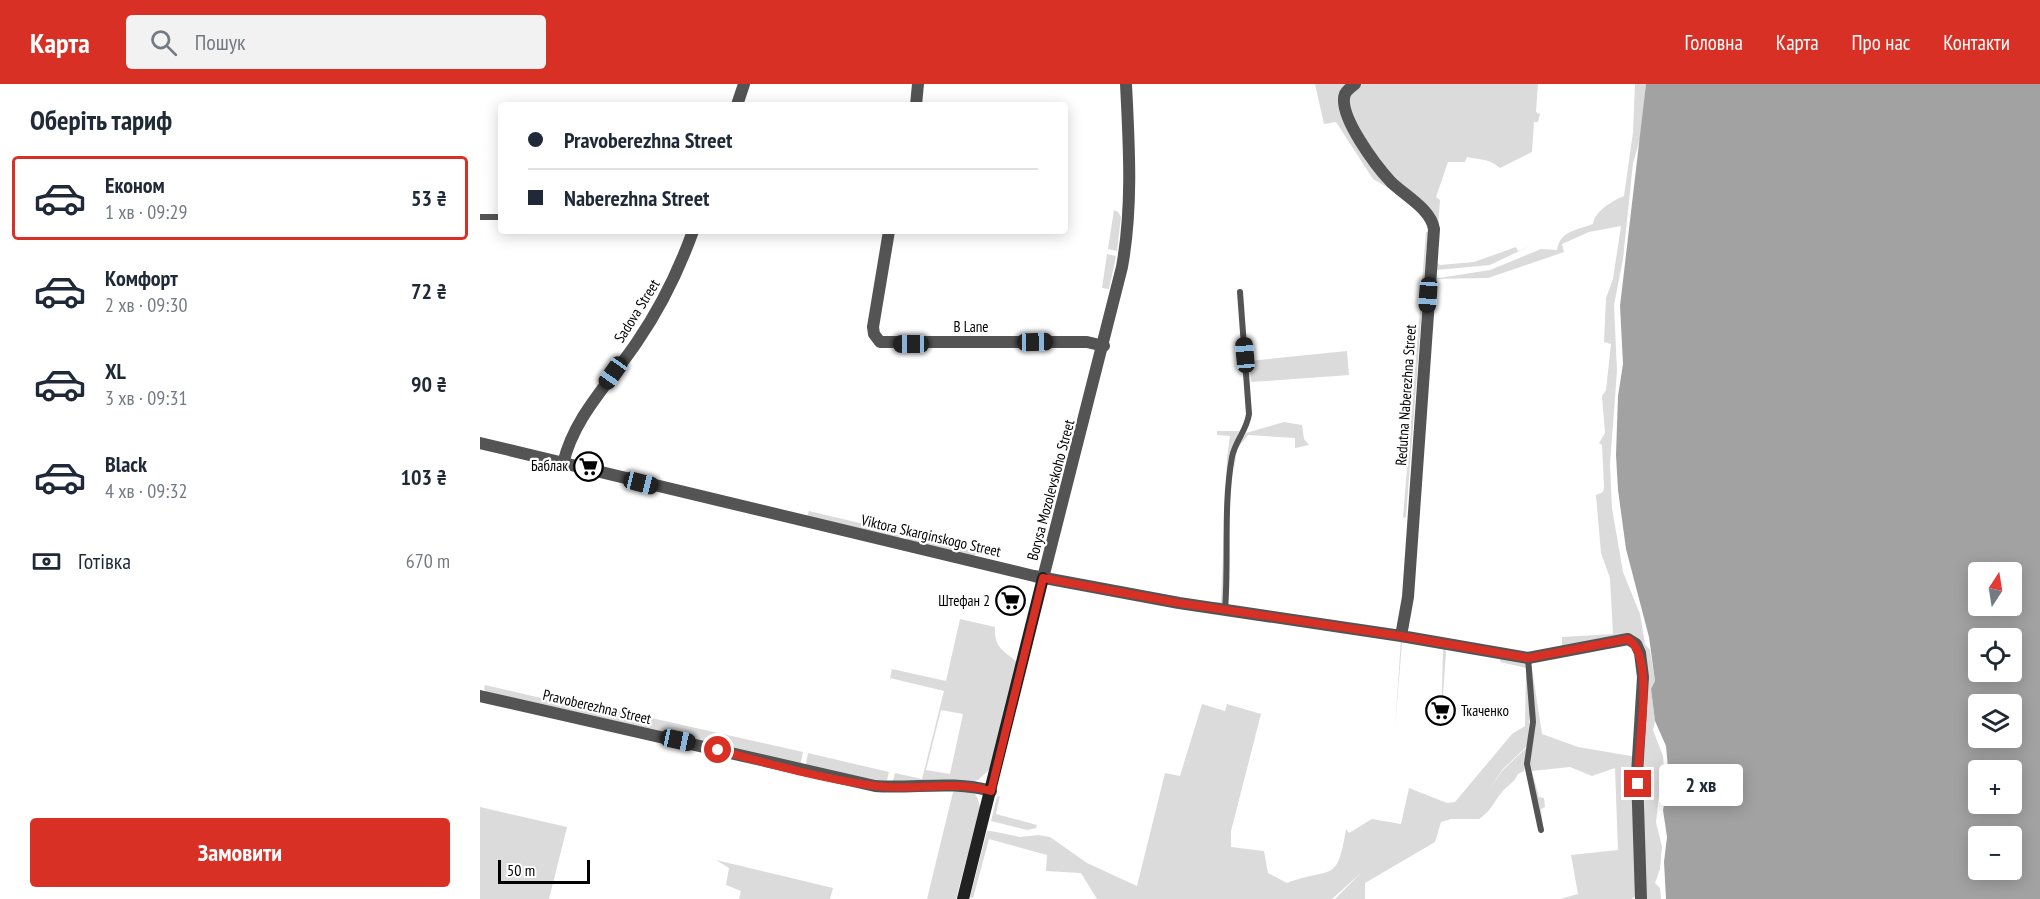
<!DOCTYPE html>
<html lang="uk">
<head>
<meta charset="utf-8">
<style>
	:root { --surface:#fff; --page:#f2f2f3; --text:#1f2937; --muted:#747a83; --line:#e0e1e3; --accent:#d93025 }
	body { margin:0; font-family:"PT Sans Narrow",sans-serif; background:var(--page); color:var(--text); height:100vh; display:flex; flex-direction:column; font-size:22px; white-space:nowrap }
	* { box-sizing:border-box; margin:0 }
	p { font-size:20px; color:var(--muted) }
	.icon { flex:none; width:33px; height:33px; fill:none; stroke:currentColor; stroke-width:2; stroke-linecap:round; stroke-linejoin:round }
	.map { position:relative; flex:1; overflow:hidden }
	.details { display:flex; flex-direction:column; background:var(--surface); width:480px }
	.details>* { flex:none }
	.top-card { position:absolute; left:18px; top:18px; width:570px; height:132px; border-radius:6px; box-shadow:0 3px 15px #0003; display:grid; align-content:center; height:132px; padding:0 30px; background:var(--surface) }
	.needle { width:39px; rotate:12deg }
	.buttons { position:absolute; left:1488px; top:478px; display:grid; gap:12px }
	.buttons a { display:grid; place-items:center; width:54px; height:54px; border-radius:6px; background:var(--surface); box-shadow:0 3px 15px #0003; font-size:30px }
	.scale { position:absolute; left:18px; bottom:15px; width:92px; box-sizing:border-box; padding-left:6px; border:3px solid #000; border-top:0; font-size:16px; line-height:21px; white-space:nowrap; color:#000; -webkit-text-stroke:4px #fff; paint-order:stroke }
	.end { position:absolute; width:27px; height:27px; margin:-14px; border:8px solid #d93025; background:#fff; box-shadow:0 0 0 3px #fff }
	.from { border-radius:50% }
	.bubble { position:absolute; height:42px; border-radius:6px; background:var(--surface); box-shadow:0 3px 15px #0003; font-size:20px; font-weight:600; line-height:42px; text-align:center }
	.car { position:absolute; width:18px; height:36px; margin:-18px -9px; border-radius:8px; box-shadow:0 0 4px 2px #0007; background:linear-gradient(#222 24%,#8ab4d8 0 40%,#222 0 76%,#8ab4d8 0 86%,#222 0) }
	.top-card b { display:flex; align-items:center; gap:21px; height:57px; font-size:22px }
	.top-card b+b { border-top:2px solid var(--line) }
	.top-card i { width:15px; height:15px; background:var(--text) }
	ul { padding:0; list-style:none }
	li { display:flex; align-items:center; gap:18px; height:84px; margin:0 12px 9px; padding:0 18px; border:3px solid transparent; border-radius:6px }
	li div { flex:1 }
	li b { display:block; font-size:22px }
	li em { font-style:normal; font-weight:600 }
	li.current { border-color:var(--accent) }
	li>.icon { width:54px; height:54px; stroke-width:1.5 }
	h2 { padding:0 30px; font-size:27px; line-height:72px }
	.pay { display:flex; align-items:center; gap:15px; height:66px; padding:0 30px; font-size:22px }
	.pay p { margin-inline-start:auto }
	.button { display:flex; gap:12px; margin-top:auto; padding:12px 30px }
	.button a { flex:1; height:69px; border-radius:6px; background:var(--accent); color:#fff; font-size:24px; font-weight:600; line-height:69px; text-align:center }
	header { display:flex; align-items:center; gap:36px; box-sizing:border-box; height:84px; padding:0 30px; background:var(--accent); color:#fff }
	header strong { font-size:28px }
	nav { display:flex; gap:33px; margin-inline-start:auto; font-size:21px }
	.search { width:420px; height:54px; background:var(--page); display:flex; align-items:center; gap:15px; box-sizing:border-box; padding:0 21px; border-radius:6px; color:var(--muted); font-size:22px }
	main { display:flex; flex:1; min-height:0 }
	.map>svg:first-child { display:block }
</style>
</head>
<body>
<header>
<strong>Карта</strong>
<div class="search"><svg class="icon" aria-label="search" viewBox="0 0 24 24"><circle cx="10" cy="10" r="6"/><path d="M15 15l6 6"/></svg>Пошук</div>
<nav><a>Головна</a><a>Карта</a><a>Про нас</a><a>Контакти</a></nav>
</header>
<main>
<section class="details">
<h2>Оберіть тариф</h2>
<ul>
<li class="current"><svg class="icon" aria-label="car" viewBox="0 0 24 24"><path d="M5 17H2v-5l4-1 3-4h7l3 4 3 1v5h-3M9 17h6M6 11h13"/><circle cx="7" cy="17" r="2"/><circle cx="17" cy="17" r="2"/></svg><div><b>Економ</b><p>1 хв · 09:29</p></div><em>53 ₴</em></li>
<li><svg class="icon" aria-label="car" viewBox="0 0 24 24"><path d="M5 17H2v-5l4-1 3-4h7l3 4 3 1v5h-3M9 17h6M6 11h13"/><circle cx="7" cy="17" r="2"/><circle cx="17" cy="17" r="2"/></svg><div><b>Комфорт</b><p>2 хв · 09:30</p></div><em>72 ₴</em></li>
<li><svg class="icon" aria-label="car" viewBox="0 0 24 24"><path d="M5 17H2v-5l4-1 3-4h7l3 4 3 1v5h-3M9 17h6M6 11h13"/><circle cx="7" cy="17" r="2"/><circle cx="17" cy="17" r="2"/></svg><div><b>XL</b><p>3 хв · 09:31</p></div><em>90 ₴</em></li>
<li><svg class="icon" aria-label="car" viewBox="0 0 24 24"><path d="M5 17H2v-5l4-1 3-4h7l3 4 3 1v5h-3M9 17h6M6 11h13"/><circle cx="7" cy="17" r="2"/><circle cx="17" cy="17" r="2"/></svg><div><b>Black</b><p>4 хв · 09:32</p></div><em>103 ₴</em></li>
</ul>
<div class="pay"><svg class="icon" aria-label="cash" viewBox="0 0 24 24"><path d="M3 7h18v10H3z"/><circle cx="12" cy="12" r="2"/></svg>Готівка<p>670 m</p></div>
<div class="button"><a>Замовити</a></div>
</section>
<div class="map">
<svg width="1560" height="815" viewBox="0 0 1560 815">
	<rect width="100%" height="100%" fill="#fff"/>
	<path fill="#dbdbdb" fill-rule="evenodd" d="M835,0h33l-7,17 56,92 -24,-14 -37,-57 -12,2z
		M879,0h179l-2,28 4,2 -2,8h-4l-2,30 -32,16c-12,-10 -20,-8 -33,-11l-2,5h-17l-12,35 4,3 -3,40 -1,-6 -39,-49 -47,-68 -1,-19z
		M1155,0h11l-6,55 -7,24 -10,96 -9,46 3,66 -7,93 2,44 11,64 17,42 5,30 5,6 5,31 -4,8 4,32 -2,9 10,26 2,26 -5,5 -4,35 6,25 -2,22 -5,14 5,5 1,11h-17l-7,-259 -75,7v-10l51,-3 -3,-56 -9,-25 -5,-58 7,-3 1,-5 -2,-42 -3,-2 6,-10 -3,-37 4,-6 5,-46 -7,-2 2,-44 7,-19 8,-53 -32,6 -27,12 2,8 -76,26 -55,1 57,-9 51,-21 16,1c3,-19 18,-19 36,-26 2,-13 19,-23 31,-28l9,-64z
		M634,126l4,2 3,5 -4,34 -9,-2z
		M946,148h2l-22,285 -3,1z
		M1054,160l-44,21 -53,5 -2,-9 5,4 34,-3 42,-15 2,4z
		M627,170l9,2 -7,33 -7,-1z
		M867,267l2,24 -98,7 -2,-21z
		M804,338l18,3 2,14 5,6 -14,3v-10l-47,-3 -11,14 -3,23 2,-24 10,-15z
		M737,347h22l-10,28 -6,144 -3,2 -11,-3h12l6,-143 3,-23 -13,-1z
		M329,427l93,22 -3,5 -92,-21z
		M427,450l71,17 -4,5 -67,-16z
		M480,535l35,8c-1,21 8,23 22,35l-27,107 -12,11 -8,2 -78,2 3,-11 27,6 22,-88 -54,-13 2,-9 54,12zM461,626l22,4 -13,60 -24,-4z
		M921,555l43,8 2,5 -5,72 2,-75 -41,-7 -7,86z
		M1021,574l25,4 4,39 -2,44 -26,25 -12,19 12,-18 25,-24 -3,24 -6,3c-4,9 -10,11 -16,18 -10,12 -9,17 -23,27h-28l-10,3 -6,20 -70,41v16h-30l27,-27 -30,27h-235l-16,-26 -35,-2 1,-16 -58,-16 -16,59 -3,-1 17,-66h4l29,6 18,-2 12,2 37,26 50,23 28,-113 15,3 22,-72 23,7 2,-7 34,10 -30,117v16l33,4 4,22 19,10c45,-17 50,2 59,-54l3,4 23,-14 29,5 8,-36 38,15 8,-1 57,-68 13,-8 1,-58 -26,-6z
		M1051,578l11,72 36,13 59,10v138l-5,4h-72l18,-5 -7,-39 47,-5 -3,-82 -23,8 -22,-9 -38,4 7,26 5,1 1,9 -4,2 2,18 -13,-60z
		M5,601l112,26 1,-5 205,46 -3,15 -311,-73 -5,-5z
		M328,669l81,19 -3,12 -81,-16z
		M474,704c16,1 23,2 26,19l-24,92h-29z
		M520,712l-4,18 41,11 -1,3 -9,2 -36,-9 6,-24z
		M0,723l87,20 -18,72h-69z
		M236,776l117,28 -3,11h-91l2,-8 -15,-6 3,-17z"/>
	<path fill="#a2a2a2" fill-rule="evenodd" d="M1166,0h394v815h-374l-2,-37 3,-25 -4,-27 6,-31 -3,-33 -11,-25 -4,-32 4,-8 -6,-44 -23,-88 -8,-59 -2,-35 2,-59 5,-32 -3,-58zM1498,489h34v33h-34zM1498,555h34v33h-34zM1498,621h34v33h-34zM1498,687h34v33h-34zM1498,753h34v33h-34z"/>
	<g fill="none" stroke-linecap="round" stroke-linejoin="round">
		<path stroke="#545454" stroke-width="6" d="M0,133h21
			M745,526c4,-50 -2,-103 7,-153 3,-16 15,-27 17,-43l-9,-122
			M1048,574l5,64 -6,42 14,66"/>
		<path stroke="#545454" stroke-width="12" d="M875,0c-4,3 -8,6 -10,10 -8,21 32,73 46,88 13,13 40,27 43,47l-26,368 -7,39
			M257,21l7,-21
			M436,21l2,-21
			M409,147l-16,96 1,7 6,8h207l17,4
			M0,359l554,133 145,27 222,33 127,22 100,-19 8,5 4,9 3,24 -6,97 4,125
			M83,380c11,-48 48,-83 74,-122 24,-35 42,-72 56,-111
			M563,494l79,-311c11,-61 7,-122 4,-183
			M0,612l395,90c39,3 77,-6 116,5"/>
		<path stroke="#212121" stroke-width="12" d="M483,815l80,-321"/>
	</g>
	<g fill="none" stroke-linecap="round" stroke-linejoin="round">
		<path stroke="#d93025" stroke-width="8" d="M238,666c51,14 105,29 158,36 39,5 76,-6 115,5l52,-213 136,25 222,33 127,22 100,-19c29,18 8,113 10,145"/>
	</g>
	<defs>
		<symbol id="supermarket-ring" viewBox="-11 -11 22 22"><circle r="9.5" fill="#fff" stroke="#000" stroke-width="1.5"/><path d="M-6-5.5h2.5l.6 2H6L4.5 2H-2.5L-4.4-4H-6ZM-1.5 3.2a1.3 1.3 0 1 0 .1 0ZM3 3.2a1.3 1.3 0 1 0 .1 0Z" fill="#000"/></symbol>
	</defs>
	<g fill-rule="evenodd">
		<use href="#supermarket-ring" x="92" y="366" width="33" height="33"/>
		<use href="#supermarket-ring" x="514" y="500" width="33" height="33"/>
		<use href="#supermarket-ring" x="944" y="610" width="33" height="33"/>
	</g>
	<g text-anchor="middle" stroke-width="4.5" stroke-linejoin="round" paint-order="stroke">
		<g font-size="15" fill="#000" stroke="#fff">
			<text transform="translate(157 227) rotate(-58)" y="5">Sadova Street</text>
			<text x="491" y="248">B Lane</text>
			<text transform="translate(926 311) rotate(-86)" y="5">Redutna Naberezhna Street</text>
			<text transform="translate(571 406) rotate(-75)" y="5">Borysa Mozolevskoho Street</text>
			<text transform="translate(451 452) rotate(13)" y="5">Viktora Skarginskogo Street</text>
			<text transform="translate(117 623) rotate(13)" y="5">Pravoberezhna Street</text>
		</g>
		<g font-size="15" fill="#000" stroke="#fff" text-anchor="end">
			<text x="88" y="387">Баблак</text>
			<text x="510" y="522">Штефан 2</text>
			<text x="981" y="632" text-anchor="start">Ткаченко</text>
		</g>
	</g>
</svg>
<div class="buttons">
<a><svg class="needle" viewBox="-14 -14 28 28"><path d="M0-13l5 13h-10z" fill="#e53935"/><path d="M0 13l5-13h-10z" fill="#747a83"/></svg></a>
<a><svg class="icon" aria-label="locate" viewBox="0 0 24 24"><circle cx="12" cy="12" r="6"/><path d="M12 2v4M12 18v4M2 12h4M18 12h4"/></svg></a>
<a><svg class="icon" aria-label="layers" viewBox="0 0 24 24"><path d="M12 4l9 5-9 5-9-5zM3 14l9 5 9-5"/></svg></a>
<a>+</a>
<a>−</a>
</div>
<div class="scale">50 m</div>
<i class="end from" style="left:238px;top:666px"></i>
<i class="end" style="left:1158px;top:700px"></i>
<div class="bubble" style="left:1179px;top:680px;width:84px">2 хв</div>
<i class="car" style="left:948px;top:211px;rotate:184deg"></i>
<i class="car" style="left:555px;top:258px;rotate:89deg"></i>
<i class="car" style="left:431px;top:260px;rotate:270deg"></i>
<i class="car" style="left:765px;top:271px;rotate:355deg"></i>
<i class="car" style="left:133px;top:289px;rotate:215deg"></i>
<i class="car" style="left:161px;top:399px;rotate:104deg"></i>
<i class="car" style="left:198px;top:656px;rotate:102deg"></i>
<div class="top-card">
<b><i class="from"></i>Pravoberezhna Street</b>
<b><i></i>Naberezhna Street</b>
</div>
</div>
</main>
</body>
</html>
